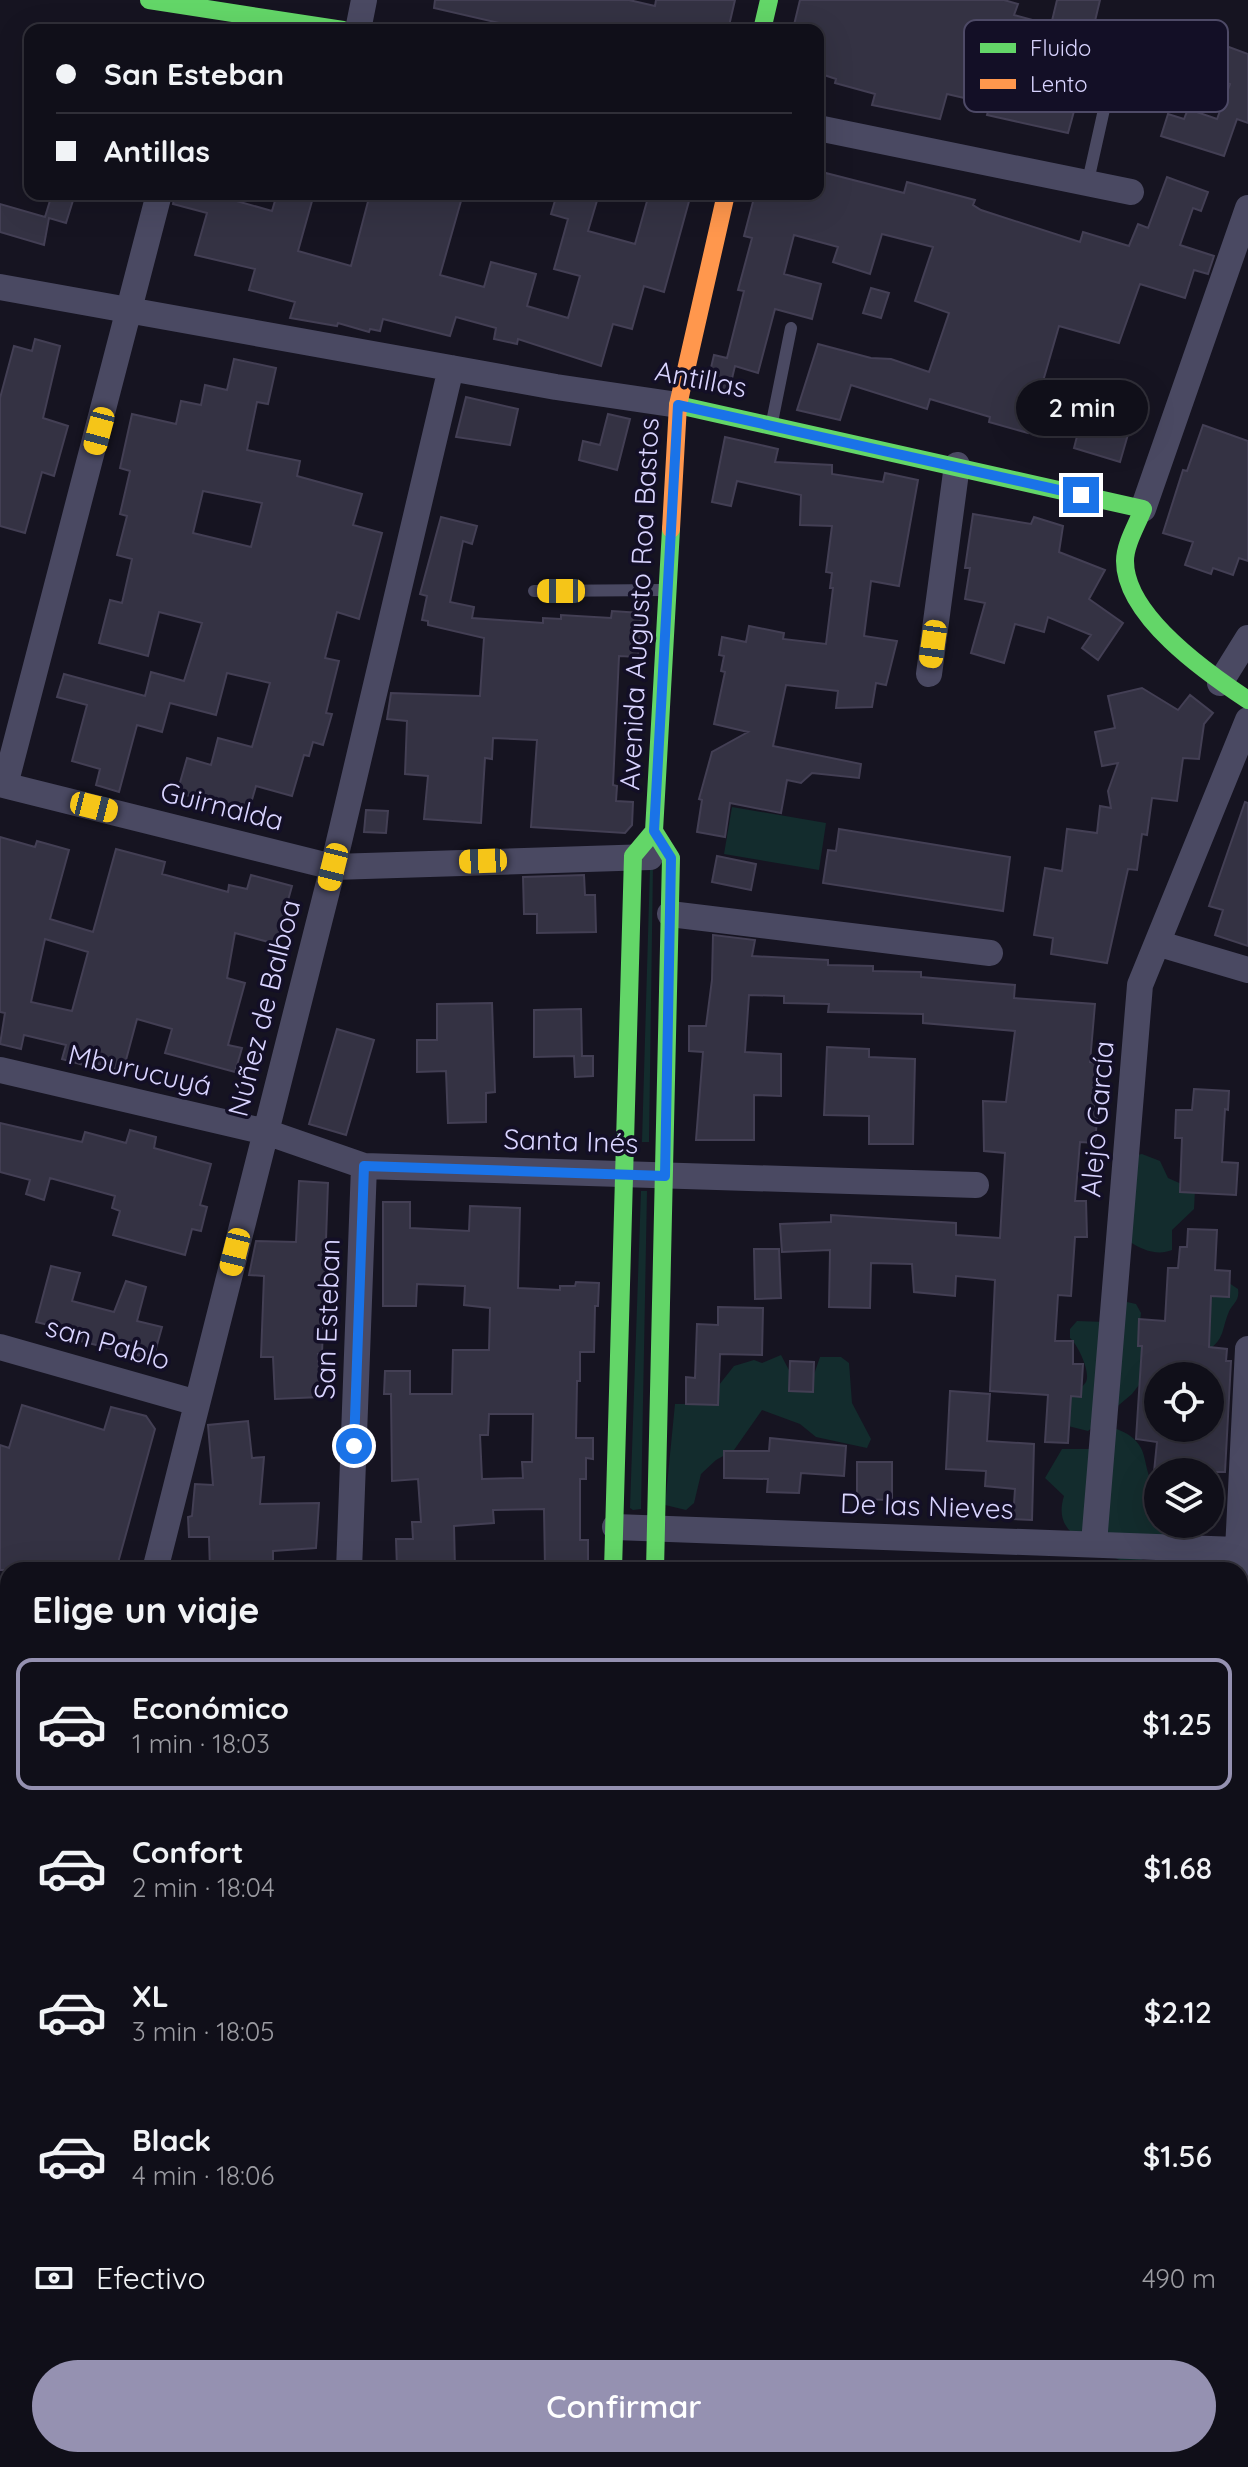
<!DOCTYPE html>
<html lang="es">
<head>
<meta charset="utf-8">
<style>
	:root { --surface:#100f19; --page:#1e1d26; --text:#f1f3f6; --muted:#9c9ca2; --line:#302f38; --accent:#9591b1 }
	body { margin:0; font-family:Quicksand,sans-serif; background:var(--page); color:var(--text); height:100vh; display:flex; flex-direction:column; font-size:30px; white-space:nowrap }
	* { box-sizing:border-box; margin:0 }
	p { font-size:26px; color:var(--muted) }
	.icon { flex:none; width:44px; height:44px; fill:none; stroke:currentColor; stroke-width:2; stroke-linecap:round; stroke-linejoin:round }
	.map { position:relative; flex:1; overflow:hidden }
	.sheet { position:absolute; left:0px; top:1562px; width:1248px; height:906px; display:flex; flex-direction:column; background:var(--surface); border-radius:24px 24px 0 0; box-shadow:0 8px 32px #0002,0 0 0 2px var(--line) }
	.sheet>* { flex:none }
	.banner { position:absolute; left:24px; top:24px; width:800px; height:176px; border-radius:16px; box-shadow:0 8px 32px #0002,0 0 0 2px var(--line); display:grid; align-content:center; height:176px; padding:0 32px; background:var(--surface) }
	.buttons { position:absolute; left:1144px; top:1362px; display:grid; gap:16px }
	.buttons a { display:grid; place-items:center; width:80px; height:80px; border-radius:50%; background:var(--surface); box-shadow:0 8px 32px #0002,0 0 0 2px var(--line); font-size:40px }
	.end { position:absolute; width:36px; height:36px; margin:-18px; border:10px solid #1a73e8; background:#fff; box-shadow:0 0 0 4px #fff }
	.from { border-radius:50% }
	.bubble { position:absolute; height:56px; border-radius:28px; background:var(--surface); box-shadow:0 8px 32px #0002,0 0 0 2px var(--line); font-size:26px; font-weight:600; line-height:56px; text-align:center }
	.car { position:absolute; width:24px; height:48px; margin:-24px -12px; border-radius:10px; box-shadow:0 0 6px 2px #0007; background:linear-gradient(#f5c518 24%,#345 0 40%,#f5c518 0 76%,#345 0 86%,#f5c518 0) }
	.banner b { display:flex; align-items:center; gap:28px; height:76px; font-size:30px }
	.banner b+b { border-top:2px solid var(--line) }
	.banner i { width:20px; height:20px; background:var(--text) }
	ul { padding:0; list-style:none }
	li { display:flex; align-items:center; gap:24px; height:132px; margin:0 16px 12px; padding:0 16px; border:4px solid transparent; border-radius:16px }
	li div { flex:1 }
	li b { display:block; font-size:30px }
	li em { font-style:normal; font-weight:600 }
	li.active { border-color:var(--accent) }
	li>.icon { width:72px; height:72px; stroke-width:1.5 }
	h2 { padding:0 32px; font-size:36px; line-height:96px }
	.pay { display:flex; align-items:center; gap:20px; height:88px; padding:0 32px; font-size:30px }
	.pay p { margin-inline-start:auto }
	.primary-button { display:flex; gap:16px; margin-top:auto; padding:16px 32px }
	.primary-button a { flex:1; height:92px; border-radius:48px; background:var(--accent); color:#fff; font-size:32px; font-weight:600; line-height:92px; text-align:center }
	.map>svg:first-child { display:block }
</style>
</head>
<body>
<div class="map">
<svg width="1248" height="2467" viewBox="0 0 1248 2467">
	<rect width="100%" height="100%" fill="#161421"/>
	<path fill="#132c2d" d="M732,807l94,16 -7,47 -95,-16z
		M653,865l-4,277h-7l8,-275z
		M1142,1154l18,7 8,17 27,12 -1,19 -22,21v20c-14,6 -30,0 -42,-8l2,-86z
		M641,1191h6l-6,318 -8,1 -3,-2z
		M1226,1281l12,8c2,13 -6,14 -10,25 -6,15 -4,26 -20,36 0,-27 -5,-51 18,-69z
		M1127,1302l9,2 5,9 -3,28 5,9 2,27 -13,17 -44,37 -20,-5 3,-30c4,-4 12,-9 15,-14 5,-11 -9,-38 -16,-44v-9l7,-8 29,1 12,-17z
		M781,1355l9,17 20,14 10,-29h21l8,6 3,40 19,36 -4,9 -51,-11 -16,-13 -38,-14 -28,40 -18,10 -15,14 -7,29 -8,7 -21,-5 10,-101h29l30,-38 20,-6 8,3z
		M1114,1428c43,15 23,41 44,61v35h31l-3,8 -51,32c-14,-2 -22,-7 -34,-14 -24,-11 -47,-22 -37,-54l-19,-18 17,-29h31z
		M1248,1609v72l-8,2v-71z
		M1248,2155v103h-8v-102z
		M858,2460h73l-1,7h-66z"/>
	<path fill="#343243" stroke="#433f54" stroke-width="2" fill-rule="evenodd" d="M435,0h194l26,6 1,-6h79l-7,30h-198l-96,-22z
		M800,0h204l14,4 -4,11 37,10 6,-25h43l-5,21 4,4 68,16 -7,23 -46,-12 -7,25 -22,-6 -17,62 -81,-18 3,-11 -43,-10 -7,25 -68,-14 3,-11 -40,-11 1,-4 -18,-6v-43l-24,-5z
		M1210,40l38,14v69l-11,-4 -13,37 -63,-20 7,-22 16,5 4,-10 29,10 13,-35 -32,-12z
		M818,171l86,22 3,-11 68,18 -2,5 8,5 99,32 3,-10 46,14 9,-22 10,4 19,-51 41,15 -7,19 -8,-3 -13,37 34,11 -6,18 -14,-4 -9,28 -45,-14 -21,59 -60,-17 -31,107 -39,-11 1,-5 -60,-18 -3,10 -76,-24 -11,35 -43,-10 21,-66 53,14 20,1 38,13 20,-59 -34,-12 18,-54 -51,-13 -12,40 -37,-12 5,-15 -44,-12 -10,39 37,10 -9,35 -37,-10 -17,64 -23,-7 -7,29 -4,-1 -14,-22 4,-17 13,3 17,-67 -6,-1 14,-52 -8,-2 11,-42h63z
		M52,194h23l-9,29 -17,-5 -5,27 -44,-13v-28l45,13z
		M175,194h53l-2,4 46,13 5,-17h37l-16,57 53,15 19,-72h93l-23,81 44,12 7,-25 45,12 -9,32 41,12 12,-42 -26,-7 14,-50 -17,-5 6,-20h42l-11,37 47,13 14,-50h42l-27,98 -20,-6 -12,43 -19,-5 -12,42 -83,-27 -1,5 -23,-5 2,-11 -40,-11 -6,19 -67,-17 -3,12 -10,-2 -1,3 -31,-9 -1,3 -47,-8 5,-16 -46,-12 6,-21 -60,-14 12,-42 -34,-9z
		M871,288l18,5 -8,25 -18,-5z
		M35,339l25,7 -17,72 25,8 -14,50 -12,-4 -17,61 -25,-7v-128l14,-52 18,5z
		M234,359l42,9 -8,36 -11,-2 -10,48 53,11 -3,15 65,18 -9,31 29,8 -23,86 -22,-7 -12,46 14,3 -13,52 6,1 -9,31 -10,-3 -4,14 -5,-1 -12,41 -36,-10 -7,24 -72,-17 10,-35 24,7 7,-27 34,9 18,-64 -43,-10 -11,42 -46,-12 -8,29 -25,-7 -18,67 -23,-7 4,-16 -28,-8 15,-56 -30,-8 7,-23 81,22 6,-24 33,9 18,-58 -43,-11 -11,44 -49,-13 11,-43 12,3 10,-44 -15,-4 10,-39 -7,-2 10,-43 -10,-3 12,-54 44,10 5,-23 20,4 4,-20 22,5zM203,491l59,12 -11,44 -58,-14z
		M466,397l52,12 -8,36 -54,-8z
		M608,414l22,5 -13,51 -38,-10 4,-19 17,4z
		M1082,417l47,14 -9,31 -46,-14z
		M1203,425l45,16v120l-9,-3 -6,17 -20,-7 -2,6 -26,-9 8,-23 -30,-9 20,-63 4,1z
		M725,437l53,12 -3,13 57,3v9l51,8 2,-9 33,7 -19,106 -28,-5 -7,55 33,5 -11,44 -10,-2 -4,24 -36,1 2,-17 -52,-6 -13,61 88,18 -2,14 -47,-5 -11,10 -14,-3 -6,33 -51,-10 -5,34 -28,-5 5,-32 -3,-1 13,-47 36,-20 -34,-8 11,-52 -4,-1 3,-15 -5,-1 3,-18 24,5 3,-16 35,7 -1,6 43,5 7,-56h-3l2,-15 -6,-1 6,-46 -32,-1 1,-30 -64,-14 -6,25 -19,-4z
		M973,514l58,10 3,-7 29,9 -4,26 46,18 -16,29 34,24 -25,37 -16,-12 9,-13 -43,-18 -4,15 -29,-8 -11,39 -33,-10 14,-50 -20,-4 5,-31h-5z
		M441,517l36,9 -5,18 -9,-3 -13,61 24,5 -2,11 71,5v-5l18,1v-4l50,3 1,-7 29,2 -3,44 -19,-1 -6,129 4,1 -1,15 17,1 -1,23 -7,8 -94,-6 6,-87 -44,-2 -1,21 -7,-1 -4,65 -57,-4 4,-43 -23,-2 2,-53 -20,-2 4,-26 89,3 4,-58 -56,-13v-4l-6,-1 5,-24 -7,-2z
		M1142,688l36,22 12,-15 23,18 -9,11 -5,35 -16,-1 -6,43 -25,-3 -5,37 -5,-1 -5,36 -9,-1 -21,94 -56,-9 2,-16 -19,-3 11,-67 17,3 5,-42 30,4 3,-27 11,2 -3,-17 10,-28 -16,3 -7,-34 20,-4 -7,-32z
		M1245,802l3,1v143l-33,-11 8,-25 -14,-4z
		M366,810l22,1 -2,22 -22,-1z
		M839,829l171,28 -7,54 -180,-28 5,-33 8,1z
		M0,837l35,10 2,-6 32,9 -19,69 43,13 23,-83 49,13 -3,12 66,18 1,-7 18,4 4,-14 41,11 -16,58 -41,-11 -8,45 18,5 -17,62 14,3 -7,24 -70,-19 7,-24 -35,-10 -14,52 -35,-10 -1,5 -25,-7 4,-14 -42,-10 -3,14 -21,-5 5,-31 -5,-1zM45,939l43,13 -16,59 -41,-9z
		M717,856l39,8 -5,26 -39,-8z
		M584,875l1,20h10l1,37 -59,1v-19h-13l-1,-37z
		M713,935l42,5 -3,16 76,4v5l45,1v5l48,1v5l94,8 -1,13 81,6 -5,58 11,1 -4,57 -2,23 -15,-1 -5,59h11l1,36h-12l-4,59 -13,-1 -3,46h18v23h10l-2,33 -10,-1 -3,47 -23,-1 3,-47 -58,-4 5,-111 -39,-4 -1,20 -41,-4 -2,-28 -41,-1 -1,45 -41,-1 1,-57 -48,2 -2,-28 51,-2v-7l125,8v12l44,3 5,-85 -21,-2 -1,-50 23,1 9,-71 -92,-8v-9l-95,-2 1,-8 -45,-1v-7l-35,-1 -4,57 36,2v42l-27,-1v45h-58l7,-88 -14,-1v-25h17l6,-46z
		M492,1003l3,89 -9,1v29l-38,1 -2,-52 -29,1v-32h20v-36z
		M581,1009l1,47h11v20l-18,1 -1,-21 -40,1v-47z
		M337,1029l37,11 -28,95 -37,-11z
		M827,1047l42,2v8l46,2 -2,85h-44v-28l-45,-1z
		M1194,1089l35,2 -1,19 -3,-1 -3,53 16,1 -2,32 -56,-3 2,-54h-7l1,-28h16z
		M0,1123l82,19 3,-10 41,11 4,-13 26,7 -2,11 57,16 -11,41 7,2 -6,24 -9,-2 -7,26 -72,-20 7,-24 -8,-3 3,-12 -65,-18 -6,22 -18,-6 4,-14 -30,-8z
		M299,1181l29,2 -6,171h-4l3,43 -46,2 -2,-42h-12l3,-81 -15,-1 7,-34 40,1z
		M383,1202h27v26l59,3 1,-25 50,2 -2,80 42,2v-4h15l1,-4 23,1 -1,23h-3l-1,46h-14v29h-3l-1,57h17v21l-7,-1v21h-6v61h8v26l-43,1 -1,-58 -51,1 1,13 -40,3 1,42h-58l-1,-29h17l-1,-17h9l-3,-43 -26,2 -1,-87h-7l1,-23h25v23h42l1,-44h36l1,-42 -26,-3 1,-19 -48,-2 -1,22h-33zM489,1414h44l-1,48h-10l1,16 -41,1 -2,-44h8z
		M1188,1229l29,1 -2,40 15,1 -1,26 -18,-1 -2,51 18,2 -1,12h5l-6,111h-71l3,-30 -21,-3 6,-93h-4l1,-27 26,2 3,-53h10l2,-21h7zM1158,1376h52v52h-52v4z
		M754,1249h25l2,49 -26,1z
		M51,1266l29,7 -8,28 42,11 12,-31 20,6 -9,34 25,6 -9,32 -77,-19 2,-8 -42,-10z
		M718,1307l45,1 -1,47 -42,-1 -2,51 -32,-1v-27l9,1 2,-54 21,1z
		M790,1361l24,1 -1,30 -24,-1z
		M950,1391l40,3 -3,47 47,3 -2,76 -19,-1 2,-30 -30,-3 1,-15 -40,-2z
		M22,1405l82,25 7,-23 35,9 9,13 -39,141h-116v-125l9,3z
		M248,1421l4,37 12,-1 -4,47 59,-1 -3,45 -43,3v19h-63l-1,-33h-20l-1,-20 4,-1 3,-32 18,1 -5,-60z
		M770,1438l76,8 -2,30 -43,-3 -2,20 -32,-1 1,-13 -44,-1v-27h45z
		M857,1462h35v38l-35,-1z"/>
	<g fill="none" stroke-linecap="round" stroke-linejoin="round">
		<path stroke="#4a4962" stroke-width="12" d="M1088,181l17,-76
			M772,422l19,-94
			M534,591l129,-1"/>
		<path stroke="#4a4962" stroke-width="26" d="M358,30l6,-30
			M818,128l313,64
			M0,287l556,100 122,18
			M1143,509l105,-301
			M929,674l28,-209
			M1220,683l28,-45
			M0,784l333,83 317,-10
			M5,785l154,-591
			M670,914l320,39
			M1160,944l88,26
			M0,1070l266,62 98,34 612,19
			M0,1347l197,56
			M615,1527l622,23
			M1094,1543l46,-558 108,-265
			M155,1570l178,-703 118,-499
			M349,1570l15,-404
			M1237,1570l11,-221
			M0,1701l8,2
			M1240,1737l8,51
			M1240,1862h8
			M0,1989l8,1
			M1240,2139h8
			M0,2159l8,-32
			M0,2267h8
			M949,2460l1,7
			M1234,2460l4,7"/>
		<path stroke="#63d668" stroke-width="18" d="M149,0l194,30
			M762,30l7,-30
			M678,405l465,104c-6,16 -18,35 -18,52 0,55 82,112 123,139
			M613,1570l20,-714 21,-25
			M655,1570l16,-712 -17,-27 17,-302
			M661,2460v7"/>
		<path stroke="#ff974d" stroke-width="18" d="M671,529l7,-124 48,-211
			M619,2460v7"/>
	</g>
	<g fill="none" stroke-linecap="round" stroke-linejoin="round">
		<path stroke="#1a73e8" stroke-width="10" d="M354,1446l10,-280 301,10 6,-318 -17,-27 24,-426 403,90"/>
	</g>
	<g text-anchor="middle" stroke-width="7" stroke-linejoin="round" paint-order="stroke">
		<g font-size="28" fill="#d9d4ff" stroke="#130f26">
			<text transform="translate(701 379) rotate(11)" y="10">Antillas</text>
			<text transform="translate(639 604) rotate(-87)" y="10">Avenida Augusto Roa Bastos</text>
			<text transform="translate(222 806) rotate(14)" y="10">Guirnalda</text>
			<text transform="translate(264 1008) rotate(-76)" y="10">Núñez de Balboa</text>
			<text transform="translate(140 1070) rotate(13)" y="10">Mburucuyá</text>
			<text transform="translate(1097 1119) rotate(-85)" y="10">Alejo García</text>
			<text transform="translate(571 1141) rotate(2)" y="10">Santa Inés</text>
			<text transform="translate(327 1319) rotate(-88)" y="10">San Esteban</text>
			<text transform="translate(108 1343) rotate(16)" y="10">san Pablo</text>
			<text transform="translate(927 1506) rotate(2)" y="10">De las Nieves</text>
		</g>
	</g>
	<rect x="964" y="20" width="264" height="92" rx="12" fill="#130f26" stroke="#4e4a67" stroke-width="2"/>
	<rect x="980" y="43" width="36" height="10" fill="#63d668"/>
	<rect x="980" y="79" width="36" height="10" fill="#ff974d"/>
	<g font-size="22" fill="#d9d4ff">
		<text x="1030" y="56">Fluido</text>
		<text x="1030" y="92">Lento</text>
	</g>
</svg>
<div class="buttons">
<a><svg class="icon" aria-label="locate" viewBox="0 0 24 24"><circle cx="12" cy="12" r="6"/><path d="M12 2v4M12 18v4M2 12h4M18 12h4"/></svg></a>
<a><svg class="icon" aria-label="layers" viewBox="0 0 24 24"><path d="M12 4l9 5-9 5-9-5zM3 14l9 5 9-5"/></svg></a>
</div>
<i class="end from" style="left:354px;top:1446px"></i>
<i class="end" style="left:1081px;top:495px"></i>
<div class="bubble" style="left:1016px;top:380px;width:132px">2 min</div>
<i class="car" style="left:99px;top:431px;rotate:195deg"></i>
<i class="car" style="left:561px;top:591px;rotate:270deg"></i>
<i class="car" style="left:933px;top:644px;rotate:188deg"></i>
<i class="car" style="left:94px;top:807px;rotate:104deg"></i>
<i class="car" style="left:483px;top:861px;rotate:268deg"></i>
<i class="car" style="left:333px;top:867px;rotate:194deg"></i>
<i class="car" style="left:235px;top:1252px;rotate:194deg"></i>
<div class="banner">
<b><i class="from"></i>San Esteban</b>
<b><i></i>Antillas</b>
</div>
<section class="sheet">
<h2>Elige un viaje</h2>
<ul>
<li class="active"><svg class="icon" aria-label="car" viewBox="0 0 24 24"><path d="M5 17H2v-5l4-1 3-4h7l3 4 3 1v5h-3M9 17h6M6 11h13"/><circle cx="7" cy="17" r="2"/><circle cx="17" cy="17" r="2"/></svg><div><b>Económico</b><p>1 min · 18:03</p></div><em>$1.25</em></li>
<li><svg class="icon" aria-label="car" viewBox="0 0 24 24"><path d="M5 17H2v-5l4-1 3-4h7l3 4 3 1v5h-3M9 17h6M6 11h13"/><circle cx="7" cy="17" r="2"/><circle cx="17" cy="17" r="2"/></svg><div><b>Confort</b><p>2 min · 18:04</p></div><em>$1.68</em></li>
<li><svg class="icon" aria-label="car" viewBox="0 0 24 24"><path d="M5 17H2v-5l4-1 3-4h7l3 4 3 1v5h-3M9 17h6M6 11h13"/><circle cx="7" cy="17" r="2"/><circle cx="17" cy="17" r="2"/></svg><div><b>XL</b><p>3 min · 18:05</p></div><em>$2.12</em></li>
<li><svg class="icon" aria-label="car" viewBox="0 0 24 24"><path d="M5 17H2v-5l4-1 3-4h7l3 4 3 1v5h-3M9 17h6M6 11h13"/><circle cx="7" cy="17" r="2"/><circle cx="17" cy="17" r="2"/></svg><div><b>Black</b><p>4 min · 18:06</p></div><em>$1.56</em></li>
</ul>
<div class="pay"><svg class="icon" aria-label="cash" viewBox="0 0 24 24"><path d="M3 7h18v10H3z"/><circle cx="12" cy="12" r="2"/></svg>Efectivo<p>490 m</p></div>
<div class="primary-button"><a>Confirmar</a></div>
</section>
</div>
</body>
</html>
